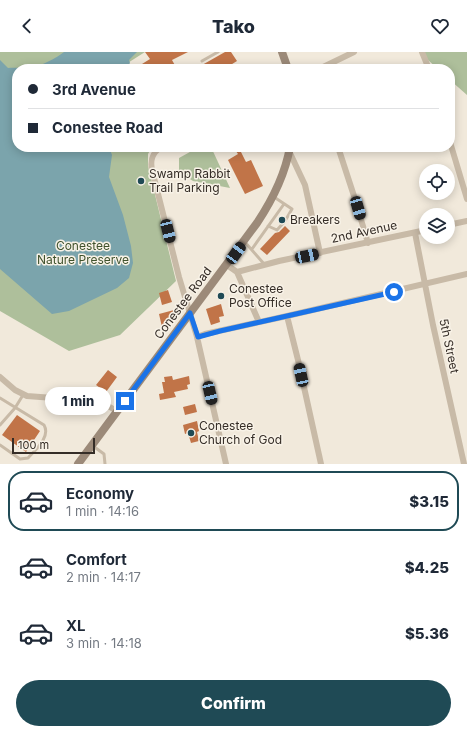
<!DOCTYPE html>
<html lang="en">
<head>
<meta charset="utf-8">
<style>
	:root { --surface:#fff; --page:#f6f6f7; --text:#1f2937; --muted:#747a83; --line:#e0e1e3; --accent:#1f4a55 }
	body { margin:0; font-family:Inter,sans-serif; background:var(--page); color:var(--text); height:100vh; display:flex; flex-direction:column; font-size:15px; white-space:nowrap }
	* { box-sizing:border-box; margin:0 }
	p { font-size:13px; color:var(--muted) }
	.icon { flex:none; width:22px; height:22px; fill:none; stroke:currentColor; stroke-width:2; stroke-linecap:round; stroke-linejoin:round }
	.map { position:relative; height:412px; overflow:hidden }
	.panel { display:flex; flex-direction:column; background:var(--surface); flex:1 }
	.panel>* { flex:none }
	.banner { position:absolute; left:12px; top:12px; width:443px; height:88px; border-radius:16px; box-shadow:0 2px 10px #0003; display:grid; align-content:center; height:88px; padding:0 16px; background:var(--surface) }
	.fabs { position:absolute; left:419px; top:112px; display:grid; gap:8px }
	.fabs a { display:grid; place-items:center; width:36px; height:36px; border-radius:50%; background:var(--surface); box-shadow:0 2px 10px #0003; font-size:20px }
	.scale { position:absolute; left:12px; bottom:10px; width:83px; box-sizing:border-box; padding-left:4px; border:2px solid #352d27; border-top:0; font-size:11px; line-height:14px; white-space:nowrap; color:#352d27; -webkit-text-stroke:3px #f8f2e7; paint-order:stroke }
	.end { position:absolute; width:18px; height:18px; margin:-9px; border:5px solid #1a73e8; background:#fff; box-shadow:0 0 0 2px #fff }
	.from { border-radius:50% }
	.bubble { position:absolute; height:28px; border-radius:14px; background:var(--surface); box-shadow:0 2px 10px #0003; font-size:13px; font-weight:800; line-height:28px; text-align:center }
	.car { position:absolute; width:12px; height:24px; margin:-12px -6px; border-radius:5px; box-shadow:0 0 3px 1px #0007; background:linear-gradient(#222 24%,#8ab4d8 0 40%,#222 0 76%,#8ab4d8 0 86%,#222 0) }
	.banner b { display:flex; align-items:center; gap:14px; height:38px; font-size:15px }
	.banner b+b { border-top:1px solid var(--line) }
	.banner i { width:10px; height:10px; background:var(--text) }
	ul { padding:7px 0 0; list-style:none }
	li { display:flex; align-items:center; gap:12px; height:60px; margin:0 8px 6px; padding:0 8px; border:2px solid transparent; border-radius:16px }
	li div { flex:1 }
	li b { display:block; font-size:15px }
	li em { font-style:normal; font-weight:800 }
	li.current { border-color:var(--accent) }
	li>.icon { width:36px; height:36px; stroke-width:1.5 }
	.button { display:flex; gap:8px; margin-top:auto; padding:8px 16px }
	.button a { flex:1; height:46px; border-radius:24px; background:var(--accent); color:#fff; font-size:16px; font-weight:800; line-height:46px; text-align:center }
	header { display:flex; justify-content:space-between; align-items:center; height:52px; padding:0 16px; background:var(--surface); font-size:18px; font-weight:800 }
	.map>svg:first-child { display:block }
</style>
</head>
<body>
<header><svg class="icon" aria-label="back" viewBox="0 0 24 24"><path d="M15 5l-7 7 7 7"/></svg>Tako<svg class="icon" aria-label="heart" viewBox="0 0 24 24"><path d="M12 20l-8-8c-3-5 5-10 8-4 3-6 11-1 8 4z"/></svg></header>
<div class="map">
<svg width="467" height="412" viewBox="0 0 467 412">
	<rect width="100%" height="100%" fill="#f1e9db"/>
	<path fill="#aebf9b" d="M0,0h145l-22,14 -106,3v78h135l-4,7v12l28,115 -56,54 -51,16 -69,-40z
		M419,0h48v43l-17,-15v-11h-12z
		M199,95h12l19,41 -37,-7 -14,-9v-14z"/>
	<path fill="#7ba4ac" d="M64,0h73l-8,8 1,3 -4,6h-109v78h92l3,8 -3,22 14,38 8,31 2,17 -4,15 -12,10 -48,23 -17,3 -52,-45v-209l8,8c7,-1 19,1 23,0 9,-2 26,-10 33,-16z"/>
	<path fill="#c17448" d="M145,0h43l-16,8 5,9h-22l-1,-2 -3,2h-17l16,-10z
		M225,0h6l6,9 -13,8h-29z
		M233,95h19l-11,5 5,10 5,-2 12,26 -18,8 -17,-34 10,-6z
		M285,174l5,5 -23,24 -7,-6 15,-16 4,-1z
		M168,238l4,12 -10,3 -3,-12z
		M221,252l3,12 -5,1 1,5 -9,3 -5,-16z
		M174,258l3,10 -11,2 1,5h-5l-3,-13z
		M108,318l9,7 -11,15 -10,-7z
		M172,324l1,4 16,-4 1,8 -3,1 1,4 -14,3 2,5 -16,3 -1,-6 5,-1 -2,-11h3l-1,-5z
		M195,352l2,8 -12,3 -2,-8z
		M17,363l23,16 -14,21 -24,-17z
		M197,369l2,10 -2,1 2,9 -8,2 -3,-10 -3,1 -2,-9z"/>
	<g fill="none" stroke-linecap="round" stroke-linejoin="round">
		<path stroke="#c8baa7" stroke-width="3" d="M202,9l16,-9
			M268,174l9,4 8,-9 7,-12 -18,-12
			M244,189l21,24
			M252,197l32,-45
			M0,346l44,27c7,12 -9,25 -16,33l-8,1 -20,-14
			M0,373l15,-17 8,-13
			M93,394l11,8 1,10"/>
		<path stroke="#c8baa7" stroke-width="6" d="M422,0l7,17
			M319,17l35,-17
			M450,90l17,57
			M161,95c-9,6 -11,13 -9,23l27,107 18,60 29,127
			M338,95l16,49 14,47
			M289,99l16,34 15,68
			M448,173l19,-4
			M415,181l18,92 31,139
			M227,213l10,7 22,50
			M237,220l42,-11 147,-31
			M287,264l11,44 23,104
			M197,285l8,-3 82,-18 180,-42
			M0,325l15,13 12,6 66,5 15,5 9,5"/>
		<path stroke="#9c8a79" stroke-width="8" d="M282,0l6,17
			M78,412l179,-241c16,-24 28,-48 33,-76"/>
	</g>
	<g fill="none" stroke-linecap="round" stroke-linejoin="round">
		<path stroke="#1a73e8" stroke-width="5" d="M125,349l65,-88 8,24 22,-6 174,-39"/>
	</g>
	<g fill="#1f4a55" stroke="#f8f2e7" stroke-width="1.5">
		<circle cx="141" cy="129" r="4"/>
		<circle cx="282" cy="168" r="4"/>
		<circle cx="221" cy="244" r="4"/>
		<circle cx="191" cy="381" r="4"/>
	</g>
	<g text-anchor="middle" stroke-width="3" stroke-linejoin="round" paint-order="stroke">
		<g font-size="12" fill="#352d27" stroke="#f8f2e7" text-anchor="start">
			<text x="149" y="126">Swamp Rabbit<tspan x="149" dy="14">Trail Parking</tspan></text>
			<text x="290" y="172">Breakers</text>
			<text x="229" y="241">Conestee<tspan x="229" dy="14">Post Office</tspan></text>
			<text x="199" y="378">Conestee<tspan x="199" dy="14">Church of God</tspan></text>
		</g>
		<g font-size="12" fill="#352d27" stroke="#f8f2e7">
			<text transform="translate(364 180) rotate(-12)" y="4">2nd Avenue</text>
			<text transform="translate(183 251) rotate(-53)" y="4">Conestee Road</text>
			<text transform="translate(449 294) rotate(78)" y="4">5th Street</text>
		</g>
		<g font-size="12" fill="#3f522c" stroke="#f8f2e7">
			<text x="83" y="198">Conestee<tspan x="83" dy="14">Nature Preserve</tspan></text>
		</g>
	</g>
</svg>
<div class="fabs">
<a><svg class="icon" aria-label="locate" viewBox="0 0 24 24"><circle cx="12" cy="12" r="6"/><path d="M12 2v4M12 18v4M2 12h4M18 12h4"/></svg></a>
<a><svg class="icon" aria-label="layers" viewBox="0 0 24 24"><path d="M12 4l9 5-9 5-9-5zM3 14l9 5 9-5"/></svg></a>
</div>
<div class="scale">100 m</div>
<i class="end from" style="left:394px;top:240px"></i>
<i class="end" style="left:125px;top:349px"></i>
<div class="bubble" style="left:45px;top:335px;width:66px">1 min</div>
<i class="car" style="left:358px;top:156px;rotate:164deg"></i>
<i class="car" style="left:168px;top:179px;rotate:166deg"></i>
<i class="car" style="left:236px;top:201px;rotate:36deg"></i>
<i class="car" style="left:307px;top:204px;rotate:78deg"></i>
<i class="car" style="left:301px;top:323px;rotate:348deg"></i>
<i class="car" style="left:210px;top:341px;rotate:167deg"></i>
<div class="banner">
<b><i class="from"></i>3rd Avenue</b>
<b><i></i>Conestee Road</b>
</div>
</div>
<section class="panel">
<ul>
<li class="current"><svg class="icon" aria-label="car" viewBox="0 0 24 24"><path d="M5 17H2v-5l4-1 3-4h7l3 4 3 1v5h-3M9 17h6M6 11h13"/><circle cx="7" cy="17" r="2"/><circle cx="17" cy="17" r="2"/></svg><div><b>Economy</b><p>1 min · 14:16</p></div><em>$3.15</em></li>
<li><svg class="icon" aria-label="car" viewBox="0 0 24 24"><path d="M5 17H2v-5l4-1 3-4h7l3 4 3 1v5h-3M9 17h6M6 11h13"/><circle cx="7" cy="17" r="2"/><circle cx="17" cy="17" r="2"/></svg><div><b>Comfort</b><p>2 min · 14:17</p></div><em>$4.25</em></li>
<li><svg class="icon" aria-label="car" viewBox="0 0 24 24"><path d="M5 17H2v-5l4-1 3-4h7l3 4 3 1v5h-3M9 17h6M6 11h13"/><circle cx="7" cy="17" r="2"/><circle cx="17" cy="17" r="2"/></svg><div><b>XL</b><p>3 min · 14:18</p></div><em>$5.36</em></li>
</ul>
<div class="button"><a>Confirm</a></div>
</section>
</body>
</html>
